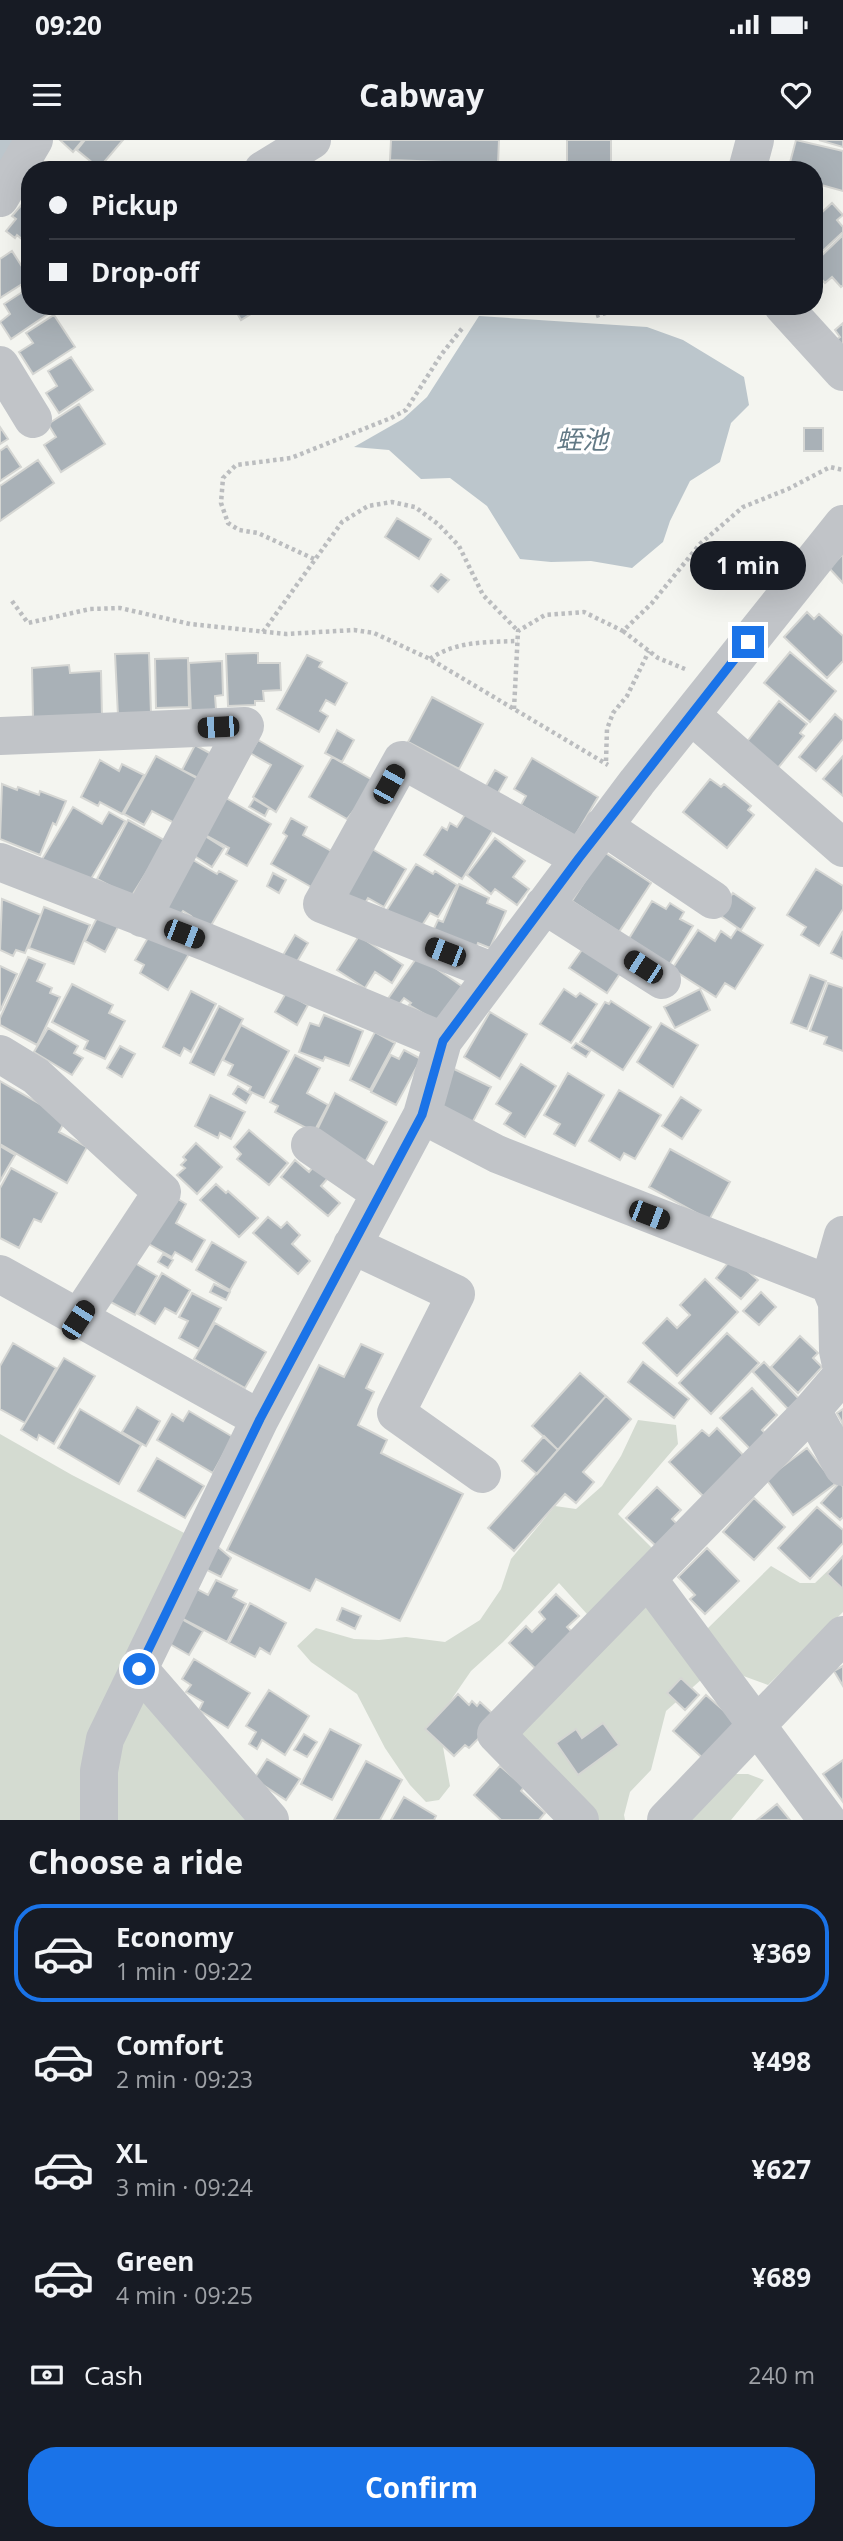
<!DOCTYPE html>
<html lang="en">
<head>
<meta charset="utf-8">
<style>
	:root { --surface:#171b24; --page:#242831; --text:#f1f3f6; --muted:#9ea1a6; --line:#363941; --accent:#1a73e8 }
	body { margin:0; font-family:"Open Sans","Noto Sans JP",sans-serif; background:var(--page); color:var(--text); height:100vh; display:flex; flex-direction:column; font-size:26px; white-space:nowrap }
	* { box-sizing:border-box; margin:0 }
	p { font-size:23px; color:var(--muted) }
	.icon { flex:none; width:38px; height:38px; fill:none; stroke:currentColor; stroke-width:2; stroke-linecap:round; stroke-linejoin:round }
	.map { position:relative; height:1680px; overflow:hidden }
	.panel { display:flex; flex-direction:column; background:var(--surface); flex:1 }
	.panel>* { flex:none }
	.guide { position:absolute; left:21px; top:21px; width:802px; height:154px; border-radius:28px; box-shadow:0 7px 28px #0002; display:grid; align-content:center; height:154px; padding:0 28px; background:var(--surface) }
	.end { position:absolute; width:32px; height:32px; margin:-16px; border:9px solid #1a73e8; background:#fff; box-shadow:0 0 0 4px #fff }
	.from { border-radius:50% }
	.bubble { position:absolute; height:49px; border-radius:24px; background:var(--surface); box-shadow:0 7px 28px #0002; font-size:23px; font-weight:700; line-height:49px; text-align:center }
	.car { position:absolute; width:21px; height:42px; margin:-21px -10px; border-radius:9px; box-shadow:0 0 5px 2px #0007; background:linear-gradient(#222 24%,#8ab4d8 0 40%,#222 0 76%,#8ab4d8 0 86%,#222 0) }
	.guide b { display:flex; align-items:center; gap:24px; height:66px; font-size:26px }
	.guide b+b { border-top:2px solid var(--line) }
	.guide i { width:18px; height:18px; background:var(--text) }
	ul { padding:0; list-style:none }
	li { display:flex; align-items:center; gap:21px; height:98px; margin:0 14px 10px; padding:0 14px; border:4px solid transparent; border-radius:28px }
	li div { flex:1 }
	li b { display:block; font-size:26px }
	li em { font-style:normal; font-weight:700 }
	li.active { border-color:var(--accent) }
	li>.icon { width:63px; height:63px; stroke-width:1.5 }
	h2 { padding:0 28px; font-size:32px; line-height:84px }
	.pay { display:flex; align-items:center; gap:18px; height:77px; padding:0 28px; font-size:26px }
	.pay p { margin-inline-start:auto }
	.button { display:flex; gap:14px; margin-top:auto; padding:14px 28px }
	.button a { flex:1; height:80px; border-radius:28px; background:var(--accent); color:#fff; font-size:28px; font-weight:700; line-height:80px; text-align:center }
	.status { display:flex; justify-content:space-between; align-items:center; height:49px; padding:0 35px; background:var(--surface); direction:ltr }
	.status svg { height:19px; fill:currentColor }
	header { display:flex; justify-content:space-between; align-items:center; height:91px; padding:0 28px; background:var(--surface); font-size:32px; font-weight:700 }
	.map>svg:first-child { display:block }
</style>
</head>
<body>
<div class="status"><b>09:20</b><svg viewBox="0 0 49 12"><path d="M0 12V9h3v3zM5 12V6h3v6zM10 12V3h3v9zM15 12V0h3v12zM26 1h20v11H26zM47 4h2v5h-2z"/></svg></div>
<header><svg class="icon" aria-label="menu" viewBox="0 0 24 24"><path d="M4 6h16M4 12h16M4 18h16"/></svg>Cabway<svg class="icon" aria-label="heart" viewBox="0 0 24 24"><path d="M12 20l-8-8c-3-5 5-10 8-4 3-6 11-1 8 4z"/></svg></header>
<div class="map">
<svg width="843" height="1680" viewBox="0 0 843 1680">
	<rect width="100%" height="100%" fill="#f4f5f0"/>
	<path fill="#d4dbd1" d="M638,1280l38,5 2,19 -60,70 41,41 -63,69 -37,-41 -56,59 -32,29 -33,48 12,67 -11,14 -13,2 -16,-17 -25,-37 -28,-54 -46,-32 -14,-16 19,-18 38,11 25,1 27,-3 39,5 35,-22 21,-31 10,-30 44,-53 21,3 26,-23 19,-30z
		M0,1294l72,41 120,62 -101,283h-91z
		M843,1416v56l-75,73 -30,-11 -34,-42 67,-66 29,17h15z
		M651,1457l60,74 -45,40 -15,59 -21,22 -6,23 1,5h-35l-81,-86z
		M137,1550l125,130h-152v-51z
		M728,1634h20l16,6 -33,40h-49z"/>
	<path fill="#bcc6cc" d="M479,176l168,11 36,13 61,37 5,28 -18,18 -11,39 -30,19 -20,40 -7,21 -31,26 -41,-7 -40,1 -31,-3 -33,-53 -37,-28 -29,1 -32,-29 -35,-3 49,-28 24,-22z"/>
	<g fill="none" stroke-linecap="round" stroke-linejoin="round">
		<path stroke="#bcc6cc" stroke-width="60" d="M0,5l3,-5"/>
	</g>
	<path fill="#a9b1b7" stroke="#d5d6d3" stroke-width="2" d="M60,0h23l-10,12z
		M85,0h38l-24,28 -22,-18z
		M391,0h108l-1,24 -108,-4z
		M567,0h44v30h-44z
		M796,0l47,11v40l-29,-8v-13h-26z
		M819,0h24v7z
		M627,27l61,2v1h-61z
		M514,28h44v2h-44z
		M29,56h1v50l-13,-11 -2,3 -9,-7 10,-12 -4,-3z
		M832,63l11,12 -6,5 6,7v5l-29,27v-44l4,-3 2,2z
		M843,95v50l-2,2 -9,-10 -7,6 -11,-12v-8z
		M12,111l18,28 -30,19v-39z
		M30,147v19h13l5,8 -37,25 -11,-17 10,-8 -6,-10z
		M233,166h31l-23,14z
		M54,175l21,32 -42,27 -14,-22 14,-9 -7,-10z
		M843,183v25l-7,-8 4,-3 -5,-7z
		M71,217l22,33 -34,23 -13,-20 11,-7 -9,-15z
		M79,264l26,40 -44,28 -17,-27 12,-8 -8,-13z
		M0,287l8,12 -8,5z
		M804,288h19v23h-19z
		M7,306l14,21 -21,14v-30z
		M38,320l16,23 -54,38v-35z
		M397,378l34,21 -12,20 -34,-22z
		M843,414v29l-14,-15z
		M441,434l8,6 -11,12 -7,-6z
		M807,472l7,7 5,-5 24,22v25l-16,17 -43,-41z
		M790,512l46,39 -26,31 -46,-39z
		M149,513l2,61 -33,2 -3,-62z
		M258,513v10h22l1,27 -18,1 1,10h-9v4l-27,1 -2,-52z
		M307,515l15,7 -3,5 28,16 -12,22 -9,-5 -6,11 8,5 -9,16 -42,-23z
		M188,518l1,49 -33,1 -1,-49z
		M222,521l1,34 -8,1 1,13 -25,7 -2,-53z
		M69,525l1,8 31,-2 1,46 -69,1 -1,-50z
		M432,557l51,27 -24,45 -51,-27z
		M779,561l28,23 -7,9 4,3 -27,33 -31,-26z
		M835,574l8,7v18l-27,32 -17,-14z
		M337,590l17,10 -12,22 -17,-9z
		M258,600l45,26 -27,46 -23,-15 18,-32 -21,-12z
		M195,605l22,12 -13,24 -22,-11z
		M156,616l48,26 -24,44 -28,-15 -8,14 -20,-11z
		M843,616v40l-20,-17z
		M332,617l44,25 -29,37 -38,-22z
		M532,618l66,39 -23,39 -54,-31 5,-9 -12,-7z
		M100,620l19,11 3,-7 22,11 -22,39 -22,-12 -2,4 -17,-9z
		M495,630l12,7 -12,21 -12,-7z
		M710,639l11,8 3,-3 27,22 -3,4 6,5 -27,33 -44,-36z
		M2,644l15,6 1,-3 21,8 1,-4 26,10 -10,24 -3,-2 -13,32 -40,-16z
		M226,658l45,26 -24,42 -21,-12 3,-6 -24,-13z
		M254,659l15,9 -4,8 -16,-9z
		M73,667l29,17 7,-12 16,9 -37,63 -47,-23z
		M470,667l27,17 -35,55 -38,-24 18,-28 5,3 3,-7 7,4z
		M291,678l16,9 -4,8 30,17 -20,36 -42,-24 16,-28 -4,-3z
		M128,680l38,21 -35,56 -34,-18z
		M205,696l19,12 -12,19 -19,-12z
		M495,698l30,23 -12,16 16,12 -12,16 -22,-16 -4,5 -24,-19z
		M367,706l39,23 -22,38 -16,-9 -4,7 -18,-11z
		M604,712l47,31 -32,49 -47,-31z
		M188,717l29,17 2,-3 18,10 -31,53 -15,-18 -8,-5 -3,4 -19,-10z
		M416,724l17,10 2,-3 22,14 -19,32 -8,-4 -11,17 -34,-17z
		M816,729l27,17v23l-24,37 -18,-11 5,-8 -19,-12z
		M273,733l13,7 -7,13 -12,-7z
		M459,744l30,14 -2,5 19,8 -16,37 -12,-5 -4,11 -43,-19 7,-15 5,2z
		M733,753l22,15 -14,22 -23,-16z
		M2,759l39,16 -16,38 -9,-3 -3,6 -13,-6z
		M652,761l14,8 4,-6 14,9 -4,7 13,7 -24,39 -41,-25z
		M44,767l46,18 -16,39 -45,-16z
		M99,774l20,11 -14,27 -20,-11z
		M737,789l26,16 -28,44 -10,-6 -9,14 -44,-28 26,-39 17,11 6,-10 10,7z
		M843,791v28l-12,-6z
		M295,795l13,8 -13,22 -13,-8z
		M149,796l40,18 -21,36 -28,-17 4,-8 -9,-5z
		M359,796l44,29 -11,18 -17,-11 -10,16 -28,-18z
		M584,807l37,25 -14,21 -38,-25z
		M418,816l45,31 -25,35 -29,-17 2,-2 -7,-5 -8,10 -9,-8z
		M28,817l17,7 -8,17 15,7 -2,5 10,4 -23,48 -37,-20v-7z
		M0,826l17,8 -17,37z
		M810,835l16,6 -19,48 -16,-6z
		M828,843l15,5v63l-19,-7 3,-7 -17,-6z
		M72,844l41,21 -4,8 16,8 -20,38 -21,-10 4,-8 -36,-19z
		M564,849l12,8 4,-4 17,11 -26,39 -31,-19z
		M700,849l10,21 -35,18 -11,-21z
		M191,851l25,13 -25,48 -7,-4 -4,8 -17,-9z
		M286,853l22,12 -11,20 -22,-13z
		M611,861l40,26 -28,43 -43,-28 25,-40 4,2z
		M219,866l24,13 -29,56 -24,-12z
		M490,872l37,22 -27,45 -36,-22z
		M324,875l39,16 -14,35 -24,-9 -2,4 -24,-9 11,-29 9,3z
		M661,883l37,22 -25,42 -36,-25z
		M241,885l48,26 -25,47 -15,-7 2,-4 -23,-12 5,-10 -10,-5z
		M48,888l30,18 -4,7 9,5 -11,17 -38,-23z
		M375,892l20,11 -25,47 -20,-10z
		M576,903l14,8 -4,6 -14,-9z
		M120,906l15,8 -13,23 -15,-9z
		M404,910l17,9 -25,46 -25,-13 20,-37 8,4z
		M295,915l25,13 -13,25 21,12 -14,27 -39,-20 3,-6 -8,-4z
		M521,924l35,22 -31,51 -21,-13 7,-11 -15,-9z
		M450,927l41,20 -20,38 -40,-20z
		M568,933l36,22 -29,51 -21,-12 6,-10 -16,-9z
		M0,941l66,38 -7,13 28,15 -20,36 -67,-39z
		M238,946l13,8 -5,9 -13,-9z
		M619,950l42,25 -26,44 -11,-6 -4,7 -31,-19z
		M335,953l52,29 -24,44 -47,-34z
		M210,955l35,17 -14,27 -11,-6 -2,5 -23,-12z
		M681,957l20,13 -19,29 -20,-13z
		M249,990l39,33 -19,22 -32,-26 4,-5 -7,-7z
		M196,1003l26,24 -25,27 -20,-19 8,-7 -4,-3 5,-5 -3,-3z
		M0,1006l15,9 -15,26z
		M670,1009l60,33 -21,38 -60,-33z
		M295,1020l14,12 5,-6 14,12 -7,8 19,17 -12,13 -47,-39z
		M11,1028l46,25 -16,29 -7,-3 -15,29 -19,-10v-50z
		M216,1044l10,9 2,-2 30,27 -19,19 -39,-37z
		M165,1051l21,13 -10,19 29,17 -13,22 -17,-10 -3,5 -34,-19z
		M268,1077l13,11 6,-6 13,13 -8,9 18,17 -12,13 -45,-41z
		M212,1102l34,20 -16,28 -34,-20z
		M163,1114l10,6 -5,8 -10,-6z
		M732,1118l26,22 -17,19 -25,-21z
		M128,1119l29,17 -22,39 -30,-16z
		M162,1133l28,17 -14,24 -11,-6 -10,16 -17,-10z
		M705,1139l33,33 -61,64 -34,-33 24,-25 10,10 13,-13 -10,-10z
		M214,1144l16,8 -4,8 -16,-8z
		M761,1152l15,15 -17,18 -16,-14z
		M192,1153l29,15 -22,41 -20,-11 9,-17 -9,-4z
		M215,1183l51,29 -21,36 -51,-29z
		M727,1193l32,30 -48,51 -32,-31z
		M800,1196l18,17 -5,5 9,9 -24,26 -27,-26z
		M13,1203l43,25 -31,55 -25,-14v-43z
		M361,1204l22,10 -17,34 8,4 -16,33 29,15 -6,13 82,41 -63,127 -84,-42 -6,12 -83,-41 92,-185 25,12z
		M64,1218l31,18 -41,68 -15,-9 -2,5 -16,-10z
		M643,1222l46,37 -15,19 -46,-36z
		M764,1222l35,37 -11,10 -35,-37z
		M580,1233l26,23 -48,54 -26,-24z
		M752,1248l25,27 -15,15 7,7 -16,15 -33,-34z
		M606,1256l25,23 -48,53 11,10 -18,21 -11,-9 -51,57 -26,-23z
		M137,1267l23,14 -14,25 -24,-14z
		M80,1269l61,36 -22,39 -61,-36z
		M843,1269v29l-6,-11 6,-3 -6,-11z
		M189,1271l44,26 -20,36 -56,-33 15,-26 11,7z
		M717,1288l30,31 -41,40 -37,-37 33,-32 7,6z
		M544,1296l14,14 -21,24 -15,-13z
		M807,1308l28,36 -42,31 -27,-36z
		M157,1318l47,28 -19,32 -47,-27z
		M840,1342l3,5v30l-3,3 -19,-17z
		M657,1347l24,23 -9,9 5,5 -21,22 -30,-28z
		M754,1358l31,29 -31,33 -31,-28z
		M817,1367l26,23v13l-33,36 -32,-31z
		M212,1402l19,16 -10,19 -22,-11z
		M707,1408l32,33 -34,33 -15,-15 5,-4 -17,-18z
		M843,1416v33l-16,-15z
		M216,1440l21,10 -4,7 13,7 -19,38 -48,-25 16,-29 13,7z
		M556,1454l23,22 -12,11 5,5 -28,45 -35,-34 17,-17 6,6 13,-13 -6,-7z
		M250,1463l36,20 -16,31 -10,-6 -5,9 -26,-14z
		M342,1468l19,8 -6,13 -18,-9z
		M176,1476l27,15 -14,24 -26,-15z
		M194,1519l56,34 -22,35 -29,-18 4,-8 -17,-10 5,-7 -9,-6z
		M843,1526v20l-9,-15z
		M681,1538l18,17 -14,15 -18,-17z
		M269,1550l40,26 -24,39 -23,-15 -5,9 -8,-5 7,-12 -10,-6z
		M458,1554l11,11 3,-4 5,5 3,-4 14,13 -12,20 -13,13 -4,-3 -11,11 -29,-27z
		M706,1555l33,29 -33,37 -33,-30z
		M603,1583l16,22 -41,30 -22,-32 20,-14 6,9z
		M330,1589l31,16 -29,55 -31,-16z
		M304,1594l13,8 -10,15 -13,-7z
		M267,1619l33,20 -14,21 -32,-21z
		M843,1620v42l-20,-28z
		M366,1621l36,19 -22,40h-46z
		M500,1626l24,21 -3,4 24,22 -6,7h-38l-27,-25z
		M404,1657l32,19 -2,4h-43z
		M777,1664l13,16h-33z"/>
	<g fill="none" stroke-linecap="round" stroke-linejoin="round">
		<path stroke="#bbbdbf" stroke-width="4.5" stroke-dasharray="3.5 3.5" stroke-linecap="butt" d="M596,176l31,-10
			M314,419l-56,-26 -19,-3 -11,-7 -7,-20 2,-25 13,-13 55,-7 100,-40 15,-8 35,-55 23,-29
			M12,461l16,22 62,-14 30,-1 70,16 96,10 68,-4 20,3 56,26 178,106
			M623,491l35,27 27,11
			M263,492l79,-110 26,-16 24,-4 23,5 23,17 21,22 24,49 35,36
			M430,519c25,-18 58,-17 88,-18
			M514,569l4,-78 27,-16 39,-3 39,19 29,-28 48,-59 43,-37 45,-18 42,-22 13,3
			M606,621l1,-32 6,-16 14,-17 22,-45"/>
		<path stroke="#c1c4c8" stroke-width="38" d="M263,30l49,-30
			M747,30l8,-30
			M0,58l34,-58
			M783,166l60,66
			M0,225l33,54
			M691,575l152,133
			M0,596l245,-10 -103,192
			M603,686l110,74
			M0,722l206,80 237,99
			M544,765l118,75
			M494,832l-172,-68 80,-144 177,98
			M0,914l36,22 126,116 -84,127
			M422,975l75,39 332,130
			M310,1005l70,48
			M843,1095l-14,49 8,19 1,48 5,23 -31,36 31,57
			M352,1105l104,49 -60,119 86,61
			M0,1134l260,145
			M648,1439l179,241
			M139,1529l131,151
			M99,1680v-49l6,-32 155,-320 162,-304 21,-74 194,-259 206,-258
			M580,1680l-84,-86 316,-324
			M666,1680l177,-185"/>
	</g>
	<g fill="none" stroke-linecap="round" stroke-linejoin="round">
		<path stroke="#1a73e8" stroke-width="9" d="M139,1529l121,-250 162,-304 21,-74 136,-183 169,-216"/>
	</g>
	<g text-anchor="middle" stroke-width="7" stroke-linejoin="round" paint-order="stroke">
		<g font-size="26" font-style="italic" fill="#637a86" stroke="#fff">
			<text x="582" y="309">蛭池</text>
		</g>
	</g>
</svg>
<i class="end from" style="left:139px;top:1529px"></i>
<i class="end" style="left:748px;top:502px"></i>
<div class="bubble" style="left:690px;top:401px;width:116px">1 min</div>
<i class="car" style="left:218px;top:587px;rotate:267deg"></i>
<i class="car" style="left:389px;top:644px;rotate:29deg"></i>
<i class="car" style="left:184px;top:794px;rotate:111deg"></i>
<i class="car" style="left:445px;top:812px;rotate:291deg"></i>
<i class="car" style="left:643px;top:827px;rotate:303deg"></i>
<i class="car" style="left:649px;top:1075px;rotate:111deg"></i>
<i class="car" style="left:78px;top:1180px;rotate:33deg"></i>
<div class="guide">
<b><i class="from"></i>Pickup</b>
<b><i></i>Drop-off</b>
</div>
</div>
<section class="panel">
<h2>Choose a ride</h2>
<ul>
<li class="active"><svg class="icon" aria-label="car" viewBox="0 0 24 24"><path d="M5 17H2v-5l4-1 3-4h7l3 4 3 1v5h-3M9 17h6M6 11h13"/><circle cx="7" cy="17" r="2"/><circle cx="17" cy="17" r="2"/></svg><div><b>Economy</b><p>1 min · 09:22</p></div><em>¥369</em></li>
<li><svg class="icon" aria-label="car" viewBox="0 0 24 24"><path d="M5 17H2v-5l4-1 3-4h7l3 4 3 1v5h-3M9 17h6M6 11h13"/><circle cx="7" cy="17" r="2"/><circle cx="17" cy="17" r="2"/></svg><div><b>Comfort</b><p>2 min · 09:23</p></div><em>¥498</em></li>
<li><svg class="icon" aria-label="car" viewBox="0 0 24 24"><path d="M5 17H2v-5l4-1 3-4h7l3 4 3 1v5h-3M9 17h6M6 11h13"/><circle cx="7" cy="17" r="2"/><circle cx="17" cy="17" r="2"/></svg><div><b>XL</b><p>3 min · 09:24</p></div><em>¥627</em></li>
<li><svg class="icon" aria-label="car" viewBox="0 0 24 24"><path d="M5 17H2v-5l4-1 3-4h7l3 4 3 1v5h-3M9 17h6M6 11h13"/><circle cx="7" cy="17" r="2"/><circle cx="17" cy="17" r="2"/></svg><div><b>Green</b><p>4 min · 09:25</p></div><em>¥689</em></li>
</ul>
<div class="pay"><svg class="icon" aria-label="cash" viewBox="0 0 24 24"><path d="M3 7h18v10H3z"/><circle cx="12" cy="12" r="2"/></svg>Cash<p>240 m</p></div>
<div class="button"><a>Confirm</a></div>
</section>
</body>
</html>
